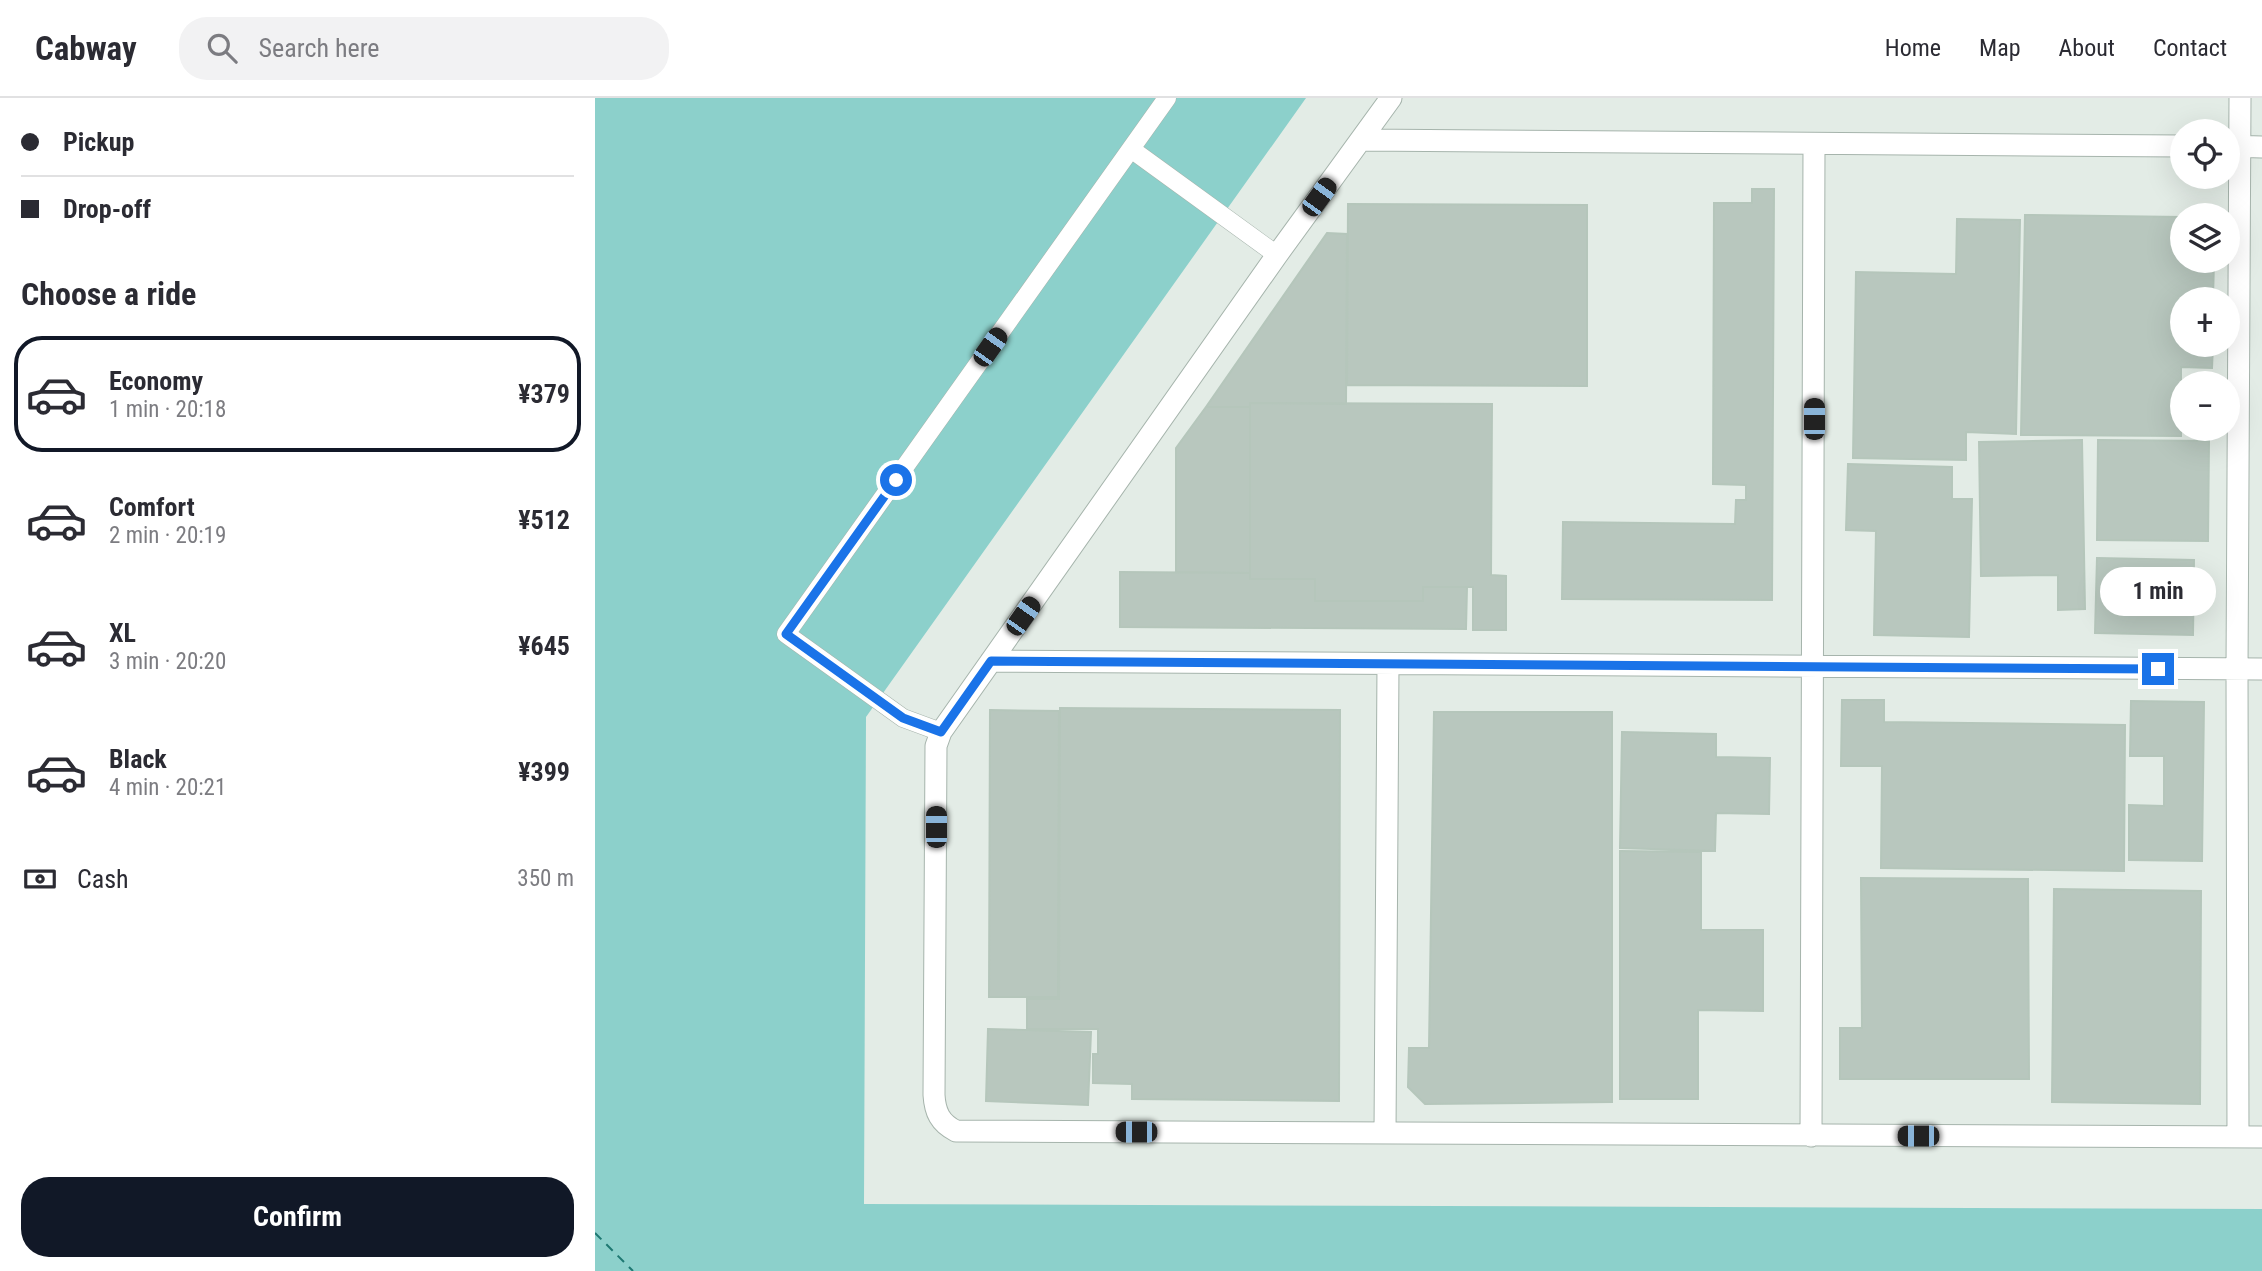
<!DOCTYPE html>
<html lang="en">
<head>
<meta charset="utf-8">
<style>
	:root { --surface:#fff; --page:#f2f2f3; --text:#2b2b33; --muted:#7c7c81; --line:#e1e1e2; --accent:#111827 }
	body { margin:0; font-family:"Roboto Condensed",sans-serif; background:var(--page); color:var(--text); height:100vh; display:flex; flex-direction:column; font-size:26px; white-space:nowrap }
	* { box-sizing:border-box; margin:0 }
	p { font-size:23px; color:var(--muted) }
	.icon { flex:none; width:38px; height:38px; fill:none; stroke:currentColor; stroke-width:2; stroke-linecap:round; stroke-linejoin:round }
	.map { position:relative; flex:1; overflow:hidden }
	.side { display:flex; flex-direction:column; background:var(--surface); width:595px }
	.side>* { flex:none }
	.top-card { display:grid; align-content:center; height:154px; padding:0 21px; background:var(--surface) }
	.fabs { position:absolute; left:1575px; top:21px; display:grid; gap:14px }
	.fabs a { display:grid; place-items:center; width:70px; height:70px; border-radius:50%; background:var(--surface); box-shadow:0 7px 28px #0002; font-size:35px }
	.end { position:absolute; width:32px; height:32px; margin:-16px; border:9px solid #1a73e8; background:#fff; box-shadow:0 0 0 4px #fff }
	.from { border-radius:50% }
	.bubble { position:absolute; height:49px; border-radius:24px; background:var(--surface); box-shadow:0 7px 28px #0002; font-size:23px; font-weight:700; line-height:49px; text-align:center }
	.car { position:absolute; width:21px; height:42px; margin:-21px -10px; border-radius:9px; box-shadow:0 0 5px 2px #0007; background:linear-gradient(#222 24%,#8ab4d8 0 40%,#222 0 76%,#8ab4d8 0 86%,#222 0) }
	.top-card b { display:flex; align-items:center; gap:24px; height:66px; font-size:26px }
	.top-card b+b { border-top:2px solid var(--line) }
	.top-card i { width:18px; height:18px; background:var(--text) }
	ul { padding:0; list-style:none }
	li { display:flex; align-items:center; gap:21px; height:116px; margin:0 14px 10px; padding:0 7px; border:4px solid transparent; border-radius:28px }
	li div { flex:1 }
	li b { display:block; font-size:26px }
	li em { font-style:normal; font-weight:700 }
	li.selected { border-color:var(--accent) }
	li>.icon { width:63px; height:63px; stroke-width:1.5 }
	h2 { padding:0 21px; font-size:32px; line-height:84px }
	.pay { display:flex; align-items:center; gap:18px; height:77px; padding:0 21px; font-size:26px }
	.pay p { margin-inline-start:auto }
	.cta { display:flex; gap:14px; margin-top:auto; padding:14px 21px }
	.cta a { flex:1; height:80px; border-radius:28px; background:var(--accent); color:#fff; font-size:28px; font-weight:700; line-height:80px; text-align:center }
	header { display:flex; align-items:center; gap:42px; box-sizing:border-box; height:98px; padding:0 35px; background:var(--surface); border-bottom:2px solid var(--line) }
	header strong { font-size:33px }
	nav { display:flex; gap:38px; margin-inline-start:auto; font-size:24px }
	.search { width:490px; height:63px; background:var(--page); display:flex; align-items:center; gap:18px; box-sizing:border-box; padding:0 24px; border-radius:28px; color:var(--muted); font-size:26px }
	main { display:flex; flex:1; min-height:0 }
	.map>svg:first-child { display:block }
</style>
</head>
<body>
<header>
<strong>Cabway</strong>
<div class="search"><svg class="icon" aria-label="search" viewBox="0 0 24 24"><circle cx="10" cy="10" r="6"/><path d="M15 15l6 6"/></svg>Search here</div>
<nav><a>Home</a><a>Map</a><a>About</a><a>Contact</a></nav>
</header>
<main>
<section class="side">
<div class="top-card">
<b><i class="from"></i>Pickup</b>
<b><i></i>Drop-off</b>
</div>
<h2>Choose a ride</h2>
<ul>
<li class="selected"><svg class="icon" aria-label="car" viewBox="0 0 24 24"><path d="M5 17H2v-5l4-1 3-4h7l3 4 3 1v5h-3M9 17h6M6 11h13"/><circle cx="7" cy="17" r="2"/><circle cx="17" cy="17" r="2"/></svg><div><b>Economy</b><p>1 min · 20:18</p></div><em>¥379</em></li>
<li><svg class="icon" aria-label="car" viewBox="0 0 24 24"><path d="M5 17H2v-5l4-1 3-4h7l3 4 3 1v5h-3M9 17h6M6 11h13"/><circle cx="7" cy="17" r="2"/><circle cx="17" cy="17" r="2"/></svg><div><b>Comfort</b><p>2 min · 20:19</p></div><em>¥512</em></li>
<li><svg class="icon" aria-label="car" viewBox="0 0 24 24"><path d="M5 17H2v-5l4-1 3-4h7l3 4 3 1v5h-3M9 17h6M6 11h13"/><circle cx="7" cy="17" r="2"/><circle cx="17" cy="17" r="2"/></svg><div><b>XL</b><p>3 min · 20:20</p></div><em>¥645</em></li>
<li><svg class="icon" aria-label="car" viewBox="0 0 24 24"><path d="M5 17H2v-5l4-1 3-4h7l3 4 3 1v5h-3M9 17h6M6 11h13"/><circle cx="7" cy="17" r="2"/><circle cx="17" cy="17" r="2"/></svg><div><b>Black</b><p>4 min · 20:21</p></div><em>¥399</em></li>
</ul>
<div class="pay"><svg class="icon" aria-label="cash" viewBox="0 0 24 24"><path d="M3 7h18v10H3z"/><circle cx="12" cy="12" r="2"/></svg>Cash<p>350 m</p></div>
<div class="cta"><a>Confirm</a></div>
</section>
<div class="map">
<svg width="1667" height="1173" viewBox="0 0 1667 1173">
	<rect width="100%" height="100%" fill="#e3ece6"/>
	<path fill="#8cd0cb" d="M0,0h711l-440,619 -2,487 1398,5v62h-1667z"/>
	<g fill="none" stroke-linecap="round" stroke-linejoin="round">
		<path stroke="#1e7872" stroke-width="2" stroke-dasharray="9 7" stroke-linecap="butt" d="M0,1135l38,38"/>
	</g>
	<path fill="#b8c7be" stroke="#b5c6bb" stroke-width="2" d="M1157,91h22l-2,411 -210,-1 1,-77 172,2 1,-24h10v-15l-33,-1 1,-281h38z
		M753,106l239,1v181l-240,-1z
		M1430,117l157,2v44h32l-1,38h-31v46h31l-1,23 -31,-1v69l-160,-1z
		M1362,121l63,1 -4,214 -50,-2v28l-113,-2 3,-186 100,2z
		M732,135l20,1 -1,170 -96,-1v4h-44z
		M655,305l242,1 -1,171 15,1v54h-33v-43h-50v14h-108v-22h-65z
		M611,309h44v166l-74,-1v-124z
		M1487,342l3,169 -27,1v-35l-77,1 -2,-134z
		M1503,342l111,1 -1,100 -111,-1z
		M1253,366l104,3v32h20l-3,138 -95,-2 2,-104 -30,-1z
		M1502,460l97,2 -1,75 -98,-2z
		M525,474l130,1v6h65v22h108v-14h44l-1,42 -346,-2z
		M1247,602h42v22l241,3 -1,146 -243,-3 1,-102h-41z
		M1536,603l73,1 -2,159 -73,-1v-55l35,1v-50h-34z
		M465,610l280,2 -1,391 -207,-2v-15l-39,-1v-29h5v-25h-71v-30h32z
		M395,612l69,1 -1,286h-69z
		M839,614h178v390l-187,2 -17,-17 1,-39h20z
		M1027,634l94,2v23l54,1 -1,56 -53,-1 -1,38 -95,-3z
		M1025,753l81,1v78h62v81l-65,-1v89h-78z
		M1266,780l167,1 1,200h-189v-51h22z
		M1459,791l147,2 -1,213 -148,-2z
		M393,931l103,3 -3,73 -102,-4z"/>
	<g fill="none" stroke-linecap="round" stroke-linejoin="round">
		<defs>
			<path id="service" d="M536,51l146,106
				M346,634l-38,-14 -117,-84 381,-536"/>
			<path id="tertiary" d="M796,0l-114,157 -336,477 -5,14 -2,349c1,17 6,28 22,36l1306,6
				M766,42l821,6
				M1633,48l34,1
				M396,563l1271,8
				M790,1035l3,-469
				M1216,1038l3,-991
				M1643,1039l-1,-468 3,-571"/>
		</defs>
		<use href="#service" stroke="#a6b4ac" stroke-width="19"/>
		<use href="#tertiary" stroke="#a6b4ac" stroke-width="23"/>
		<use href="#service" stroke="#fff" stroke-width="18"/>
		<use href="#tertiary" stroke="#fff" stroke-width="21"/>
	</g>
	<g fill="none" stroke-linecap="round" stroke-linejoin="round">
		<path stroke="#1a73e8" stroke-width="9" d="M301,382l-110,154 117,84 38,14 50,-71 1167,8"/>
	</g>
</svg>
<div class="fabs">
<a><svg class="icon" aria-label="locate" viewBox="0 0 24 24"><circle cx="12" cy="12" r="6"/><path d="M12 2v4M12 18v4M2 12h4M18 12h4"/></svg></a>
<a><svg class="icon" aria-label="layers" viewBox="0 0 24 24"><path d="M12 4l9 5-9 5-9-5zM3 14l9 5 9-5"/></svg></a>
<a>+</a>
<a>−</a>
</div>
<i class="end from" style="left:301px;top:382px"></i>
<i class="end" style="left:1563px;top:571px"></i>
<div class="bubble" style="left:1505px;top:469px;width:116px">1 min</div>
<i class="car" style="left:724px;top:99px;rotate:36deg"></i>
<i class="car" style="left:395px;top:249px;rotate:35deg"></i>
<i class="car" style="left:1219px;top:321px;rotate:0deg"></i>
<i class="car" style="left:428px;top:518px;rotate:35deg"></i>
<i class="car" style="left:341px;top:729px;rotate:0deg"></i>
<i class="car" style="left:541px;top:1034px;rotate:270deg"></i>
<i class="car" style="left:1323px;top:1038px;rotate:270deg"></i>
</div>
</main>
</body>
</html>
